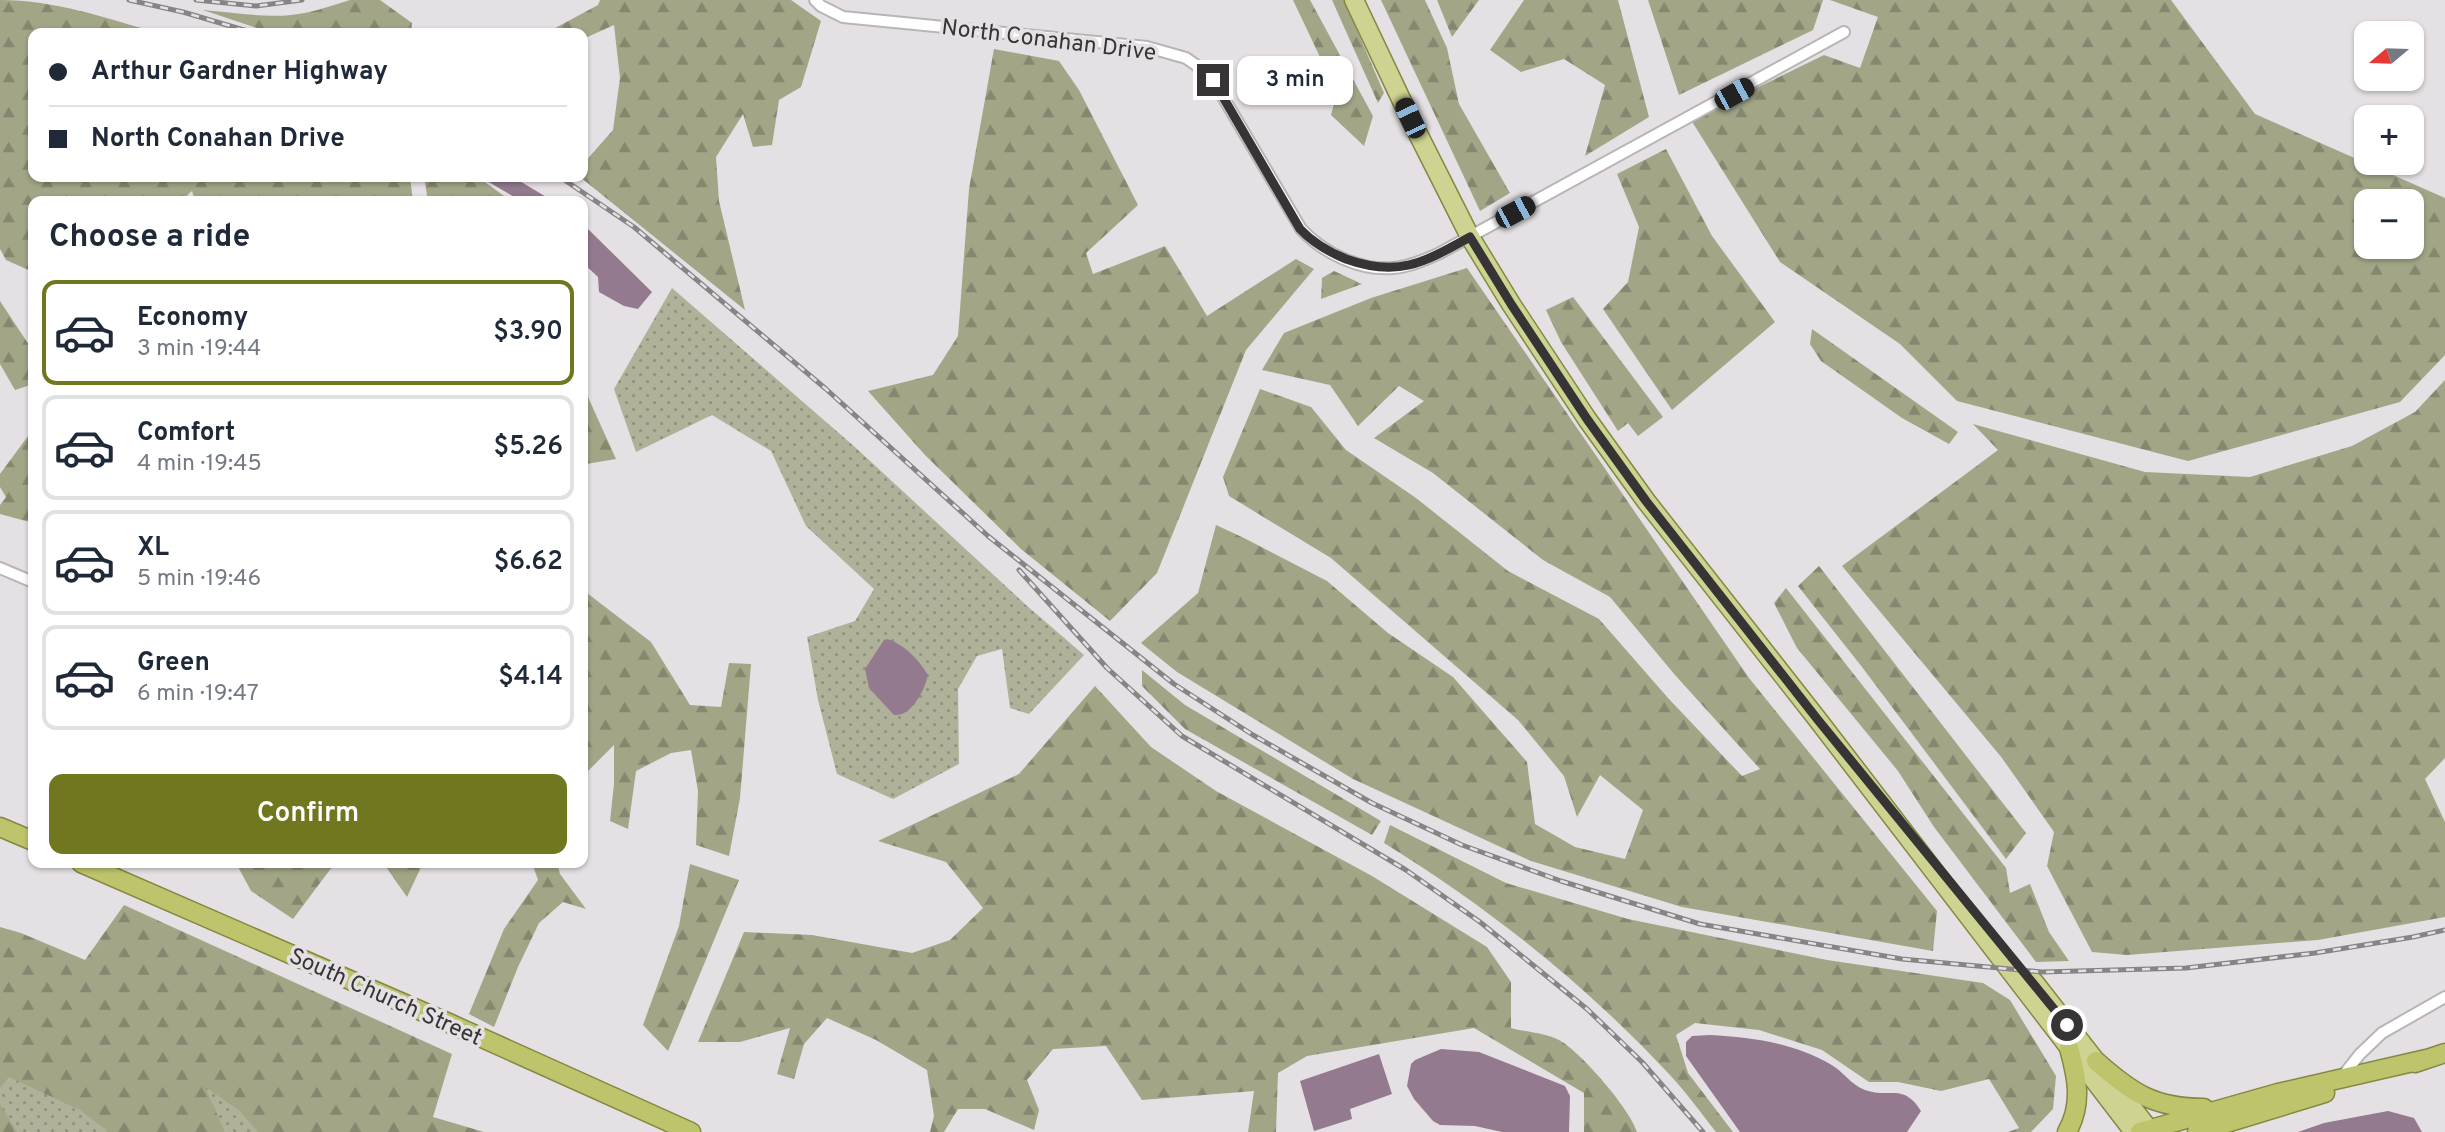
<!DOCTYPE html>
<html lang="en">
<head>
<meta charset="utf-8">
<style>
	:root { --surface:#fff; --page:#f6f6f7; --text:#1f2937; --muted:#747a83; --line:#e0e1e3; --accent:#71771f }
	body { margin:0; font-family:Overpass,sans-serif; background:var(--page); color:var(--text); height:100vh; display:flex; flex-direction:column; font-size:26px; white-space:nowrap }
	* { box-sizing:border-box; margin:0 }
	p { font-size:23px; color:var(--muted) }
	.icon { flex:none; width:38px; height:38px; fill:none; stroke:currentColor; stroke-width:2; stroke-linecap:round; stroke-linejoin:round }
	.map { position:relative; flex:1; overflow:hidden }
	.sheet { position:absolute; left:28px; top:196px; width:560px; height:672px; display:flex; flex-direction:column; background:var(--surface); border-radius:14px; box-shadow:0 2px 5px #0004 }
	.sheet>* { flex:none }
	.hud { position:absolute; left:28px; top:28px; width:560px; height:154px; border-radius:14px; box-shadow:0 2px 5px #0004; display:grid; align-content:center; height:154px; padding:0 21px; background:var(--surface) }
	.needle { width:46px; rotate:251deg }
	.fabs { position:absolute; left:2354px; top:21px; display:grid; gap:14px }
	.fabs a { display:grid; place-items:center; width:70px; height:70px; border-radius:14px; background:var(--surface); box-shadow:0 2px 5px #0004; font-size:35px }
	.end { position:absolute; width:32px; height:32px; margin:-16px; border:9px solid #363435; background:#fff; box-shadow:0 0 0 4px #fff }
	.from { border-radius:50% }
	.bubble { position:absolute; height:49px; border-radius:14px; background:var(--surface); box-shadow:0 2px 5px #0004; font-size:23px; font-weight:600; line-height:49px; text-align:center }
	.car { position:absolute; width:21px; height:42px; margin:-21px -10px; border-radius:9px; box-shadow:0 0 5px 2px #0007; background:linear-gradient(#222 24%,#8ab4d8 0 40%,#222 0 76%,#8ab4d8 0 86%,#222 0) }
	.hud b { display:flex; align-items:center; gap:24px; height:66px; font-size:26px }
	.hud b+b { border-top:2px solid var(--line) }
	.hud i { width:18px; height:18px; background:var(--text) }
	ul { padding:0; list-style:none }
	li { display:flex; align-items:center; gap:21px; height:105px; margin:0 14px 10px; padding:0 7px; border:4px solid var(--line); border-radius:14px }
	li div { flex:1 }
	li b { display:block; font-size:26px }
	li em { font-style:normal; font-weight:600 }
	li.current { border-color:var(--accent) }
	li>.icon { width:63px; height:63px; stroke-width:1.5 }
	h2 { padding:0 21px; font-size:32px; line-height:84px }
	.primary-button { display:flex; gap:14px; margin-top:auto; padding:14px 21px }
	.primary-button a { flex:1; height:80px; border-radius:14px; background:var(--accent); color:#fff; font-size:28px; font-weight:600; line-height:80px; text-align:center }
	.map>svg:first-child { display:block }
</style>
</head>
<body>
<div class="map">
<svg width="2445" height="1132" viewBox="0 0 2445 1132">
	<defs>
		<pattern id="grass-dots" width="8" height="8" patternUnits="userSpaceOnUse" patternTransform="scale(1.75)"><rect width="8" height="8" fill="#afb299"/><path d="M2 2h.1M6 6h.1" fill="none" stroke="#8f927e" stroke-width="1.8" stroke-linecap="round"/></pattern>
		<pattern id="forest-firs" width="22" height="20" patternUnits="userSpaceOnUse" patternTransform="scale(1.75)"><rect width="22" height="20" fill="#a2a687"/><path d="M5 1l3.5 6h-7zM16 11l3.5 6h-7z" fill="#85886f"/></pattern>
	</defs>
	<rect width="100%" height="100%" fill="#e4e0e3"/>
	<path fill="url(#grass-dots)" d="M672,288l184,160 170,157 58,50 -55,59 -19,-6 -8,-59 -25,7 -19,33 1,75 -66,35 -56,-25 -19,-74 -11,-63 48,-16 19,-32 -68,-63 -35,-75 -59,-36 -76,37 -22,-63z
		M0,1029l237,51 42,52h-279z"/>
	<path fill="url(#forest-firs)" fill-rule="evenodd" d="M0,0c55,0 106,18 158,33h-125v144h377l3,24h-218l-3,-10 -11,10h-148v71l-27,-12 -6,-11z
		M350,0h30l32,23 -1,10h-139l-69,-23c29,2 59,8 88,5 20,-2 40,-9 59,-15z
		M600,0h191l30,21 -20,66 -22,13 -7,45 -19,2 -10,-33 -27,43 3,44 26,109 -165,-133h3v-13l30,-34 7,-52 -6,-53 -31,14v-6h-37l52,-28z
		M1293,0h17l63,116 -9,30 -33,-31 6,-22z
		M1332,0h12l40,93 -6,10z
		M1381,0h44l22,48 12,56 51,89 -30,18z
		M1437,0h42l-27,37z
		M1524,0h94l31,117 -64,39 20,-71 -41,-26 -43,13 -31,-22z
		M1648,0h175l-10,30 -134,65z
		M1830,0h341l84,114 190,84v157l-45,47 -212,59 -231,-60 -57,-57 -120,-82 -89,-142 133,-65 36,13 18,-51zM2366,201h46v46h-46z
		M994,49l65,12 20,29 59,115 -52,48 7,21 72,-28 42,70 89,-57 18,10 -68,81 -89,223 -47,48 -89,-72 -96,-94 -57,-64 65,-16 25,-39 11,-147z
		M1666,149l46,87 63,86 -103,88 -69,-101 25,-27 11,-55 -22,-53z
		M424,177h54l33,24h-83z
		M1467,268l282,410 188,233 -4,40 -251,-44 -151,-46 -178,-82 -176,-107 -36,-29 57,-50 18,-68 28,13 83,43 61,52 65,44 74,85 8,62 40,23 50,12 18,-49 -43,-35 -23,42 -13,-41 -46,-56 -187,-162 -102,-62 -6,-19 37,-88 51,18 35,43 70,48 92,73 91,48 69,79 74,78 18,-7 -85,-94 -65,-78 -67,-37 -110,-87 -59,-35 50,-37 -25,-15 -41,40 -28,-41 -68,-15 22,-37 87,-35z
		M1334,271l28,13 -41,15 1,-21z
		M1573,297l90,120 -25,19 -10,-13 -10,8 -57,-89 -15,-32z
		M0,301l33,50v33l-18,6 -15,-26z
		M1812,329l146,103 -9,12 -47,-26 -81,-57 -11,-17z
		M2445,380v378l-20,21 20,43v95l-127,23 -191,15 -35,-3 -45,-86 7,-34 -52,-74 -160,-192 156,-116 -25,-26 172,48 105,5 102,-31 63,-34z
		M583,386l33,73 -30,5 -3,-3z
		M31,432h2v91l-33,-9v-9l6,-8 -6,-10v-13z
		M1819,566l207,267 -20,26 -144,-192 -64,-81z
		M1786,588l220,280 4,25 20,-9 19,48 20,29 -33,1 -102,-135 -36,-56 -101,-123 -23,-45z
		M583,590l68,52 39,63 31,2 8,-44 22,1 -11,134 -11,58 -33,-11 2,-54 -7,-41 -20,3 -35,18 -8,58 -18,-8 4,-37v-39l-31,31z
		M1142,670l43,35 196,116 -9,14 -187,-106 -43,-43z
		M1095,686l56,61 65,44 156,85 115,71 24,35v46c15,4 35,5 48,12 21,11 72,70 78,92h-53v-39l-110,-65 -167,28 -29,17 -2,59h-28l6,-41 -112,9 -36,-54 -53,3 -26,31 12,30 -5,20 -49,-21h-27l-14,23h-14l4,-16 -7,-46 -51,-30 -49,-22 -23,26 -10,35 -17,-5 13,-46 -50,14h-42l46,-110 68,3 100,18 38,-13 33,-32 -37,-46 -68,-21 141,-67z
		M1390,825l116,58 122,36 199,41 156,23 27,17 46,76 -3,33 -22,23h-23l11,-4 -30,-49 -48,12 -43,-9h-29l-47,-32 -63,-20 -64,-7 -19,12 12,38 45,59h-17c-15,-19 -30,-40 -47,-58 -84,-90 -181,-167 -285,-231z
		M236,863h99l-42,56 -42,-28z
		M376,863h47l-16,34 -21,-30z
		M532,863h25l3,11 26,35 -23,-7 -24,21 -21,44 -24,60 -25,-13 35,-85 34,-49z
		M690,864l49,16 -71,171 -25,-26 36,-99z
		M124,905l328,149 -19,63 51,15h-226l-18,-21 -35,-24 20,45h-116l-29,-22 -71,-33 -9,11v-161l21,6 64,27z
		M0,1104l17,28h-17z"/>
	<path fill="#937a8f" d="M485,177h28l40,24h-32l-34,-20z
		M583,226l6,4 63,62 -14,17 -14,-3 -25,-14 -1,-15 -15,-14z
		M887,639c17,5 32,21 41,36 -3,15 -17,42 -34,40l-25,-27 -4,-19 19,-29z
		M1710,1035c41,2 83,8 120,29 13,7 21,21 35,26 25,9 38,-8 56,21l-14,21h-167l-54,-76v-14l6,-6z
		M1441,1049l38,3 86,34 5,10 -1,36h-67l-27,-6 -35,-1 -7,-4 -19,-22 -7,-13 4,-22 4,-4z
		M1379,1054l13,40 -42,15 2,10 -38,12 -14,-50z
		M2388,1111l26,7 8,14h-124l26,-9z"/>
	<g fill="none" stroke-linecap="round" stroke-linejoin="round">
		<defs>
			<path id="minor" d="M815,0l6,6 22,11 304,30 39,11 24,17 91,154c22,24 59,42 92,39 16,-1 32,-8 47,-15l404,-221
				M0,568l33,14
				M2341,1078l19,-24 22,-21 63,-36"/>
			<path id="primary" d="M1354,0l56,118 60,119 41,67 76,115 59,82 172,219 316,412
				M2034,982l117,150"/>
			<path id="trunk" d="M0,827l33,14
				M81,863l370,161 240,108
				M2096,1061c36,32 58,47 108,47
				M2415,1063l30,-10
				M2067,1132c16,-28 10,-55 2,-84
				M2140,1132l138,-39 148,-34
				M2197,1132l128,-39"/>
		</defs>
		<use href="#minor" stroke="#b8b5b7" stroke-width="14"/>
		<use href="#primary" stroke="#848841" stroke-width="21"/>
		<use href="#trunk" stroke="#848841" stroke-width="21"/>
		<use href="#minor" stroke="#fff" stroke-width="10"/>
		<use href="#primary" stroke="#ced391" stroke-width="18"/>
		<use href="#trunk" stroke="#bec46c" stroke-width="18"/>
		<defs>
			<path id="rail" d="M129,0l54,12 71,21
				M196,0l60,6 46,-6
				M560,177l74,50 192,162 162,147 186,148 79,51 119,68 90,42 99,36 139,43 202,35 140,13 144,-4 129,-15 98,-16 32,-7
				M1019,570l88,98 75,68 224,134 74,52 107,87 55,53 61,70"/>
		</defs>
		<use href="#rail" stroke="#878486" stroke-width="5"/>
		<use href="#rail" stroke="#e4e0e3" stroke-width="2.5" stroke-dasharray="8" stroke-linecap="butt"/>
	</g>
	<g fill="none" stroke-linecap="round" stroke-linejoin="round">
		<path stroke="#363435" stroke-width="9" d="M1213,80l87,149c13,14 29,23 46,30 53,19 79,3 124,-22l41,67 76,115 59,82 172,219 249,305"/>
	</g>
	<g text-anchor="middle" stroke-width="7" stroke-linejoin="round" paint-order="stroke">
		<g font-size="23" fill="#363435" stroke="#e4e0e3">
			<text transform="translate(1049 39) rotate(7)" y="8">North Conahan Drive</text>
			<text transform="translate(386 996) rotate(24)" y="8">South Church Street</text>
		</g>
	</g>
</svg>
<div class="fabs">
<a><svg class="needle" viewBox="-14 -14 28 28"><path d="M0-13l5 13h-10z" fill="#e53935"/><path d="M0 13l5-13h-10z" fill="#747a83"/></svg></a>
<a>+</a>
<a>−</a>
</div>
<i class="end from" style="left:2067px;top:1025px"></i>
<i class="end" style="left:1213px;top:80px"></i>
<div class="bubble" style="left:1237px;top:56px;width:116px">3 min</div>
<i class="car" style="left:1734px;top:94px;rotate:61deg"></i>
<i class="car" style="left:1410px;top:118px;rotate:335deg"></i>
<i class="car" style="left:1515px;top:212px;rotate:62deg"></i>
<div class="hud">
<b><i class="from"></i>Arthur Gardner Highway</b>
<b><i></i>North Conahan Drive</b>
</div>
<section class="sheet">
<h2>Choose a ride</h2>
<ul>
<li class="current"><svg class="icon" aria-label="car" viewBox="0 0 24 24"><path d="M5 17H2v-5l4-1 3-4h7l3 4 3 1v5h-3M9 17h6M6 11h13"/><circle cx="7" cy="17" r="2"/><circle cx="17" cy="17" r="2"/></svg><div><b>Economy</b><p>3 min · 19:44</p></div><em>$3.90</em></li>
<li><svg class="icon" aria-label="car" viewBox="0 0 24 24"><path d="M5 17H2v-5l4-1 3-4h7l3 4 3 1v5h-3M9 17h6M6 11h13"/><circle cx="7" cy="17" r="2"/><circle cx="17" cy="17" r="2"/></svg><div><b>Comfort</b><p>4 min · 19:45</p></div><em>$5.26</em></li>
<li><svg class="icon" aria-label="car" viewBox="0 0 24 24"><path d="M5 17H2v-5l4-1 3-4h7l3 4 3 1v5h-3M9 17h6M6 11h13"/><circle cx="7" cy="17" r="2"/><circle cx="17" cy="17" r="2"/></svg><div><b>XL</b><p>5 min · 19:46</p></div><em>$6.62</em></li>
<li><svg class="icon" aria-label="car" viewBox="0 0 24 24"><path d="M5 17H2v-5l4-1 3-4h7l3 4 3 1v5h-3M9 17h6M6 11h13"/><circle cx="7" cy="17" r="2"/><circle cx="17" cy="17" r="2"/></svg><div><b>Green</b><p>6 min · 19:47</p></div><em>$4.14</em></li>
</ul>
<div class="primary-button"><a>Confirm</a></div>
</section>
</div>
</body>
</html>
